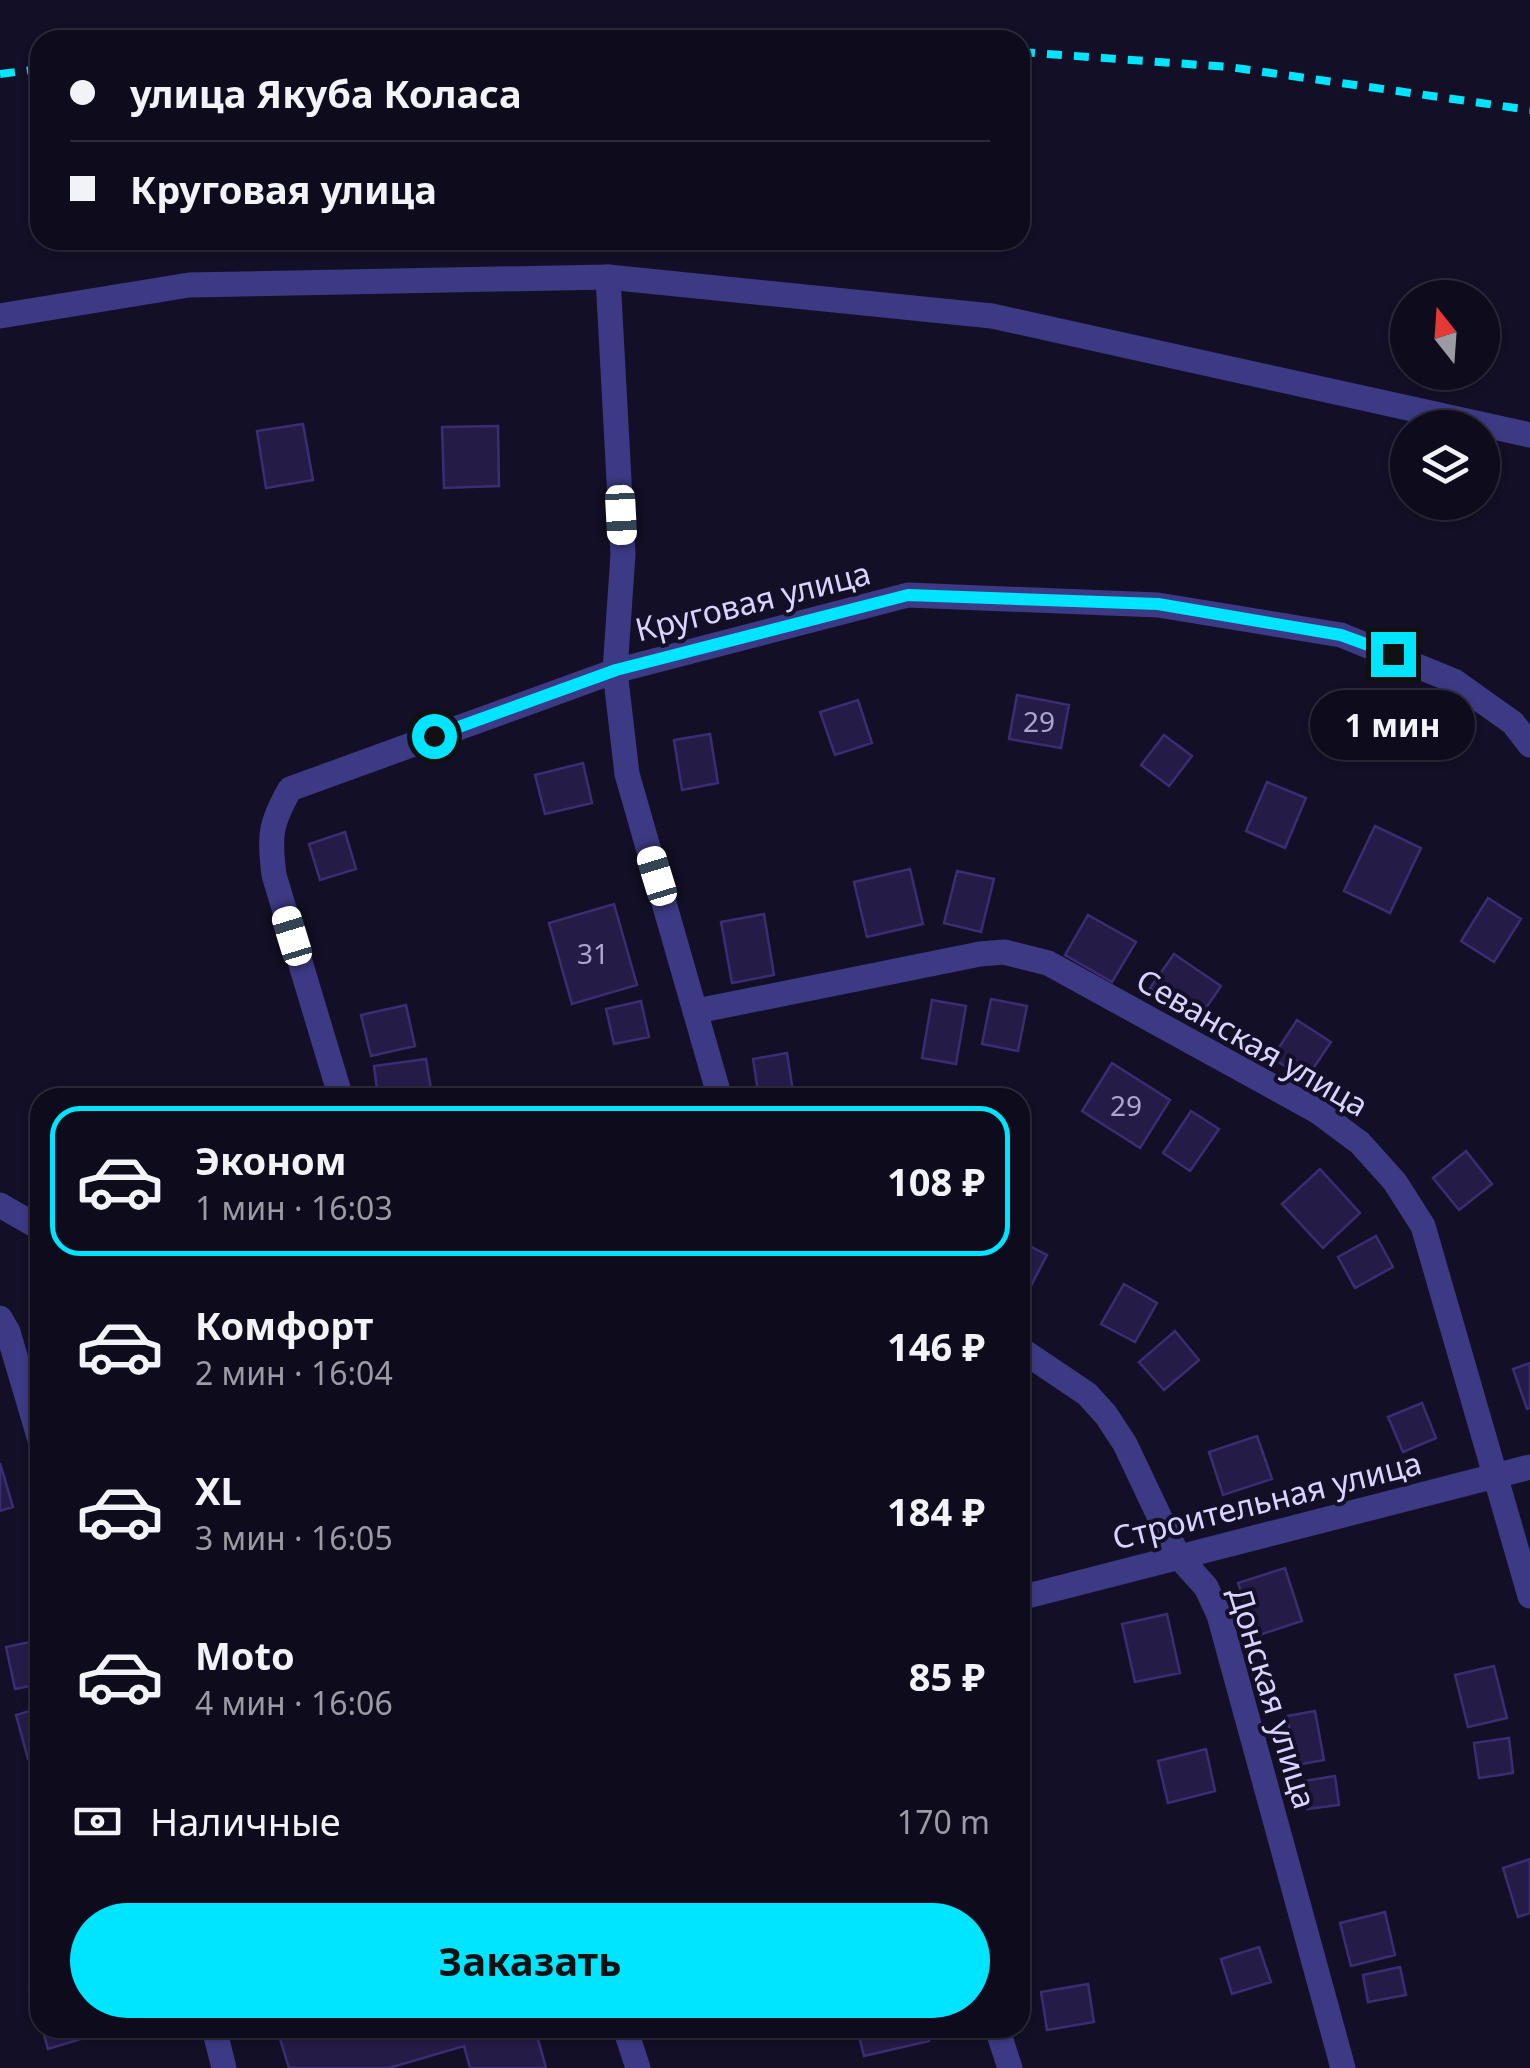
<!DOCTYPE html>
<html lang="ru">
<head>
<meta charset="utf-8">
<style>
	:root { --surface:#0e0b1c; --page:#171425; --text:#f1f3f6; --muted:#9b9ba3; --line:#2e2b3b; --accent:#00e5ff }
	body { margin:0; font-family:"Noto Sans",sans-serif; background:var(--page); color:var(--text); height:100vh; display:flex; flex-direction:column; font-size:38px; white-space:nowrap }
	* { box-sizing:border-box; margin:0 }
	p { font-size:32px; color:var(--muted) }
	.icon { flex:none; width:55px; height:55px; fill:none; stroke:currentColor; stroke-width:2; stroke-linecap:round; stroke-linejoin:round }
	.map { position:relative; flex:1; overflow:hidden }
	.sheet { position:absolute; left:30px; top:1088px; width:1000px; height:950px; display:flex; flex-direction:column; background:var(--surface); border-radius:30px; box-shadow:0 2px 8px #0004,0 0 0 2px var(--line) }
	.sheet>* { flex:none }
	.top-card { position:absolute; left:30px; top:30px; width:1000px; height:220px; border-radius:30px; box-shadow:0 2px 8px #0004,0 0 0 2px var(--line); display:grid; align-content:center; height:220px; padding:0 40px; background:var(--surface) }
	.needle { width:65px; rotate:343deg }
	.fabs { position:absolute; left:1390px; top:280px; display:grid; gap:20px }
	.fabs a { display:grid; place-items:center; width:110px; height:110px; border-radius:50%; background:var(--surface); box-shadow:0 2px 8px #0004,0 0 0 2px var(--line); font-size:50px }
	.end { position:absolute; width:45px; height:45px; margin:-22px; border:12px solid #00e5ff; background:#111; box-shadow:0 0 0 5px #111 }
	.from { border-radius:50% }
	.bubble { position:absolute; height:70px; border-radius:35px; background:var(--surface); box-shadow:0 2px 8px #0004,0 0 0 2px var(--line); font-size:32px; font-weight:700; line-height:70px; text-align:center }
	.car { position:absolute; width:30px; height:60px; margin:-30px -15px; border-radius:12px; box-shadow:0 0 8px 2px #0007; background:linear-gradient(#fff 24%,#345 0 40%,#fff 0 76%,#345 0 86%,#fff 0) }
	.top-card b { display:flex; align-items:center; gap:35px; height:95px; font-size:38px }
	.top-card b+b { border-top:2px solid var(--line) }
	.top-card i { width:25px; height:25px; background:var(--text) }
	ul { padding:18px 0 0; list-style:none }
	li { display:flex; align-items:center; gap:30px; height:150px; margin:0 20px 15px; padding:0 20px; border:5px solid transparent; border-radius:30px }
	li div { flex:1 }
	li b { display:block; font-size:38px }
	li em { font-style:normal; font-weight:700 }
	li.selected { border-color:var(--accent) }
	li>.icon { width:90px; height:90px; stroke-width:1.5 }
	.pay { display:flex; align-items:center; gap:25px; height:110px; padding:0 40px; font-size:38px }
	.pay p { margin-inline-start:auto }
	.cta { display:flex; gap:20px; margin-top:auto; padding:20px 40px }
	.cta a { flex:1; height:115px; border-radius:60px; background:var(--accent); color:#111; font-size:40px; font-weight:700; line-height:115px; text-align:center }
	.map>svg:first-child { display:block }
</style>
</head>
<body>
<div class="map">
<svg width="1530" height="2068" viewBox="0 0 1530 2068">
	<rect width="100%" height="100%" fill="#130f26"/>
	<path fill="#241b47" stroke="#3b2d73" stroke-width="2.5" d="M303,424l10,56 -47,8 -9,-57z
		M498,426l1,60 -55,2 -2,-61z
		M1017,695l52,10 -8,43 -52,-9z
		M858,700l14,43 -37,12 -15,-43z
		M710,734l8,49 -36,7 -8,-50z
		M1164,735l28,21 -23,30 -28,-21z
		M583,763l9,40 -47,11 -10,-39z
		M1267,782l39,16 -21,50 -39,-17z
		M1375,826l46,22 -31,65 -46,-22z
		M345,832l11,37 -36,11 -11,-36z
		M910,869l13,55 -56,13 -13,-55z
		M957,871l37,8 -13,53 -37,-9z
		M1488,898l33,21 -27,43 -33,-21z
		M614,904l23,81 -65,19 -23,-81z
		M764,914l10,61 -42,8 -11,-61z
		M1088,915l48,27 -24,40 -47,-27z
		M1174,954l47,32 -24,35 -47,-33z
		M991,999l36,7 -9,45 -36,-7z
		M932,1000l34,6 -10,58 -34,-6z
		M641,1001l8,36 -35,7 -8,-35z
		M406,1005l9,41 -44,10 -10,-41z
		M1297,1020l34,22 -25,37 -34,-21z
		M787,1053l7,45h-35l-6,-39z
		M426,1059l6,36 -54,3 -4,-32z
		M1112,1063l58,37 -30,48 -58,-37z
		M1191,1111l28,18 -29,42 -27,-18z
		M1466,1151l26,33 -33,26 -26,-32z
		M1320,1169l40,44 -37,35 -41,-44z
		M1376,1236l17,31 -38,21 -17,-31z
		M1020,1241l27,14 -24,46 -3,-2z
		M1124,1284l33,19 -22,39 -34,-18z
		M1175,1331l24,29 -35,30 -25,-28z
		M1530,1363v45l-3,1 -14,-40z
		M1422,1403l14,35 -33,14 -15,-35z
		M1257,1436l15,43 -49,16 -14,-43z
		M0,1463l13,44 -13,4z
		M1285,1568l17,53 -46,15 -18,-53z
		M1167,1614l13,59 -45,9 -13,-58z
		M40,1640v44l-25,5 -9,-42z
		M1494,1666l13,52 -39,9 -13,-52z
		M40,1708v47l-12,4 -12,-44z
		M1315,1711l9,49 -28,5 -9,-49z
		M1509,1738l4,35 -34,5 -5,-35z
		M1206,1749l9,42 -47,12 -10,-42z
		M1335,1776l4,29 -32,4 -3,-28z
		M1530,1859v54l-12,4 -15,-49z
		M1385,1912l10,43 -44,11 -11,-43z
		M1259,1947l12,35 -39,12 -11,-35z
		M1400,1967l6,28 -38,7 -5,-27z
		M40,1982v40l-11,-36z
		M1088,1984l6,38 -47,8 -6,-38z
		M42,2028h75l-69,21z
		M281,2028h254l11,40h-76l-6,-22 -75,22h-100l-12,-39z
		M857,2028h69l3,13 -65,15z"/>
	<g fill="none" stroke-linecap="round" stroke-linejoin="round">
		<path stroke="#3d3a85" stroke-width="25" d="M608,277l15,277 -8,117 12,103 93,324
			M697,1011l283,-57 24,-2 44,11 269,148 43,32 35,39 28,44 107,370
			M341,1098l-67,-223c-5,-39 -4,-51 16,-86l325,-118 293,-76 250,10 183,30 113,46 59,42 17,22
			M0,1205l40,23
			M0,1318l8,14 32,108
			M1020,1349l67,45 19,21 19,29 53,112 28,31 13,28 124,453
			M1020,1598l510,-131
			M214,2028l10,40
			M625,2028l13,40
			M997,2028l13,40"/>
		<path stroke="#3d3a85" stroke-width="25" d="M0,316l189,-31 419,-8 384,39 538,119"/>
		<path stroke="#00e5ff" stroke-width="8" stroke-dasharray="15 12" stroke-linecap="butt" d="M415,40l193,-7 175,7
			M1020,52l209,15 301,43
			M0,74l40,-5"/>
	</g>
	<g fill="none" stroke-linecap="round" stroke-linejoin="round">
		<path stroke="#00e5ff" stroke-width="12" d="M434,736l182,-66 292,-75 250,9 183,31 52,19"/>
	</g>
	<g text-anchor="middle" stroke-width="8" stroke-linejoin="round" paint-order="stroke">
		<g font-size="28" fill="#aca6d1">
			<text x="1039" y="732">29</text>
			<text x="593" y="964">31</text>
			<text x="1126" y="1116">29</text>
		</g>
		<g font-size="32" fill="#d9d4ff" stroke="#130f26">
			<text transform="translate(753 602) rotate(-14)" y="11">Круговая улица</text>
			<text transform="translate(1252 1043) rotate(30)" y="11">Севанская улица</text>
			<text transform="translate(1267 1501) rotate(-14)" y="11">Строительная улица</text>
			<text transform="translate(1272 1698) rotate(73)" y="11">Донская улица</text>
		</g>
	</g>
</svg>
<div class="fabs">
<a><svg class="needle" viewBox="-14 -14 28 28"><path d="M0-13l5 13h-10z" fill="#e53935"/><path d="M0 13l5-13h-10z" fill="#9b9ba3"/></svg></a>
<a><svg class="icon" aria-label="layers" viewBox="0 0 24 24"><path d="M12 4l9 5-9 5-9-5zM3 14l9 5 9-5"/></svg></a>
</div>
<i class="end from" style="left:434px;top:736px"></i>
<i class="end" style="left:1393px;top:654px"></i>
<div class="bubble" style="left:1310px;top:690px;width:165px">1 мин</div>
<i class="car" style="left:621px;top:515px;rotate:177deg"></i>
<i class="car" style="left:657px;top:876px;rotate:343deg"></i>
<i class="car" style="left:292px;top:936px;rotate:343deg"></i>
<div class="top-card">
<b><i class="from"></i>улица Якуба Коласа</b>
<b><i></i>Круговая улица</b>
</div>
<section class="sheet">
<ul>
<li class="selected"><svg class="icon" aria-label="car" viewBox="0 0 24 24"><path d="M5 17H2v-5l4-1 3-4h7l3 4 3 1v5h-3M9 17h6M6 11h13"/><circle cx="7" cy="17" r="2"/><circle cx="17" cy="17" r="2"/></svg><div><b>Эконом</b><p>1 мин · 16:03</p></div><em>108 ₽</em></li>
<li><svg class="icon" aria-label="car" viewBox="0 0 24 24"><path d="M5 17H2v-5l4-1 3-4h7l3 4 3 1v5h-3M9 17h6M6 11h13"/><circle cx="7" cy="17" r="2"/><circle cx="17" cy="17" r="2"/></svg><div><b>Комфорт</b><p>2 мин · 16:04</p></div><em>146 ₽</em></li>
<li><svg class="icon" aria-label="car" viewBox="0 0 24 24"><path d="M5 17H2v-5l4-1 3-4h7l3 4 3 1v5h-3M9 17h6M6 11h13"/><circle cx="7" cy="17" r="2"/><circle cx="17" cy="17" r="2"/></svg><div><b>XL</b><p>3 мин · 16:05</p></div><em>184 ₽</em></li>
<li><svg class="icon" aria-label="car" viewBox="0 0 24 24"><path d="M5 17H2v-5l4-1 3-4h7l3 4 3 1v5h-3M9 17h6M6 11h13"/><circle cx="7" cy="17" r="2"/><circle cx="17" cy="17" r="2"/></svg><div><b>Moto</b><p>4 мин · 16:06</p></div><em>85 ₽</em></li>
</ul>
<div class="pay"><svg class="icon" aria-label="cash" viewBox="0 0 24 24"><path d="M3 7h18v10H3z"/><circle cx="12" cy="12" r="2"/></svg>Наличные<p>170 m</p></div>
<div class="cta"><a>Заказать</a></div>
</section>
</div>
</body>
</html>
